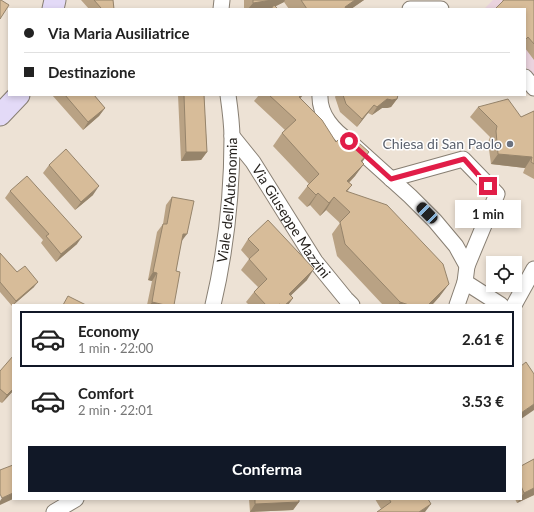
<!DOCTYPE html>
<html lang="it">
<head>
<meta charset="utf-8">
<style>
	:root { --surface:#fff; --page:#f2f2f2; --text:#222; --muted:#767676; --line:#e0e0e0; --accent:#111827 }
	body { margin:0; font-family:Lato,sans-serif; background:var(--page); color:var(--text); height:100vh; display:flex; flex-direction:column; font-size:15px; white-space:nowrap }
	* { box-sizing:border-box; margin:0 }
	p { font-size:13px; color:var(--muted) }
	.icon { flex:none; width:22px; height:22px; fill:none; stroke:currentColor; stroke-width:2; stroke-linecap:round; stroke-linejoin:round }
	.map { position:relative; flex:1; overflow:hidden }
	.details { position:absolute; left:12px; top:304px; width:510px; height:196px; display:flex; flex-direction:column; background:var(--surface); border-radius:0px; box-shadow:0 2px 6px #0003 }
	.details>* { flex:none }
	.top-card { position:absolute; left:8px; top:8px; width:518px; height:88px; border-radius:0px; box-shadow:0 2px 6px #0003; display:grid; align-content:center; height:88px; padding:0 16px; background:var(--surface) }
	.controls { position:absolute; left:486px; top:256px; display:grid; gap:8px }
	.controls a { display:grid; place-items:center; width:36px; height:36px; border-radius:0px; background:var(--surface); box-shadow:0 2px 6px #0003; font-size:20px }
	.end { position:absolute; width:18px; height:18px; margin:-9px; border:5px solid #e11d48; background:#fff; box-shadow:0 0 0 2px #fff }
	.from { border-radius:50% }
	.bubble { position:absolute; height:28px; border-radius:0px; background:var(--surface); box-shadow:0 2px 6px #0003; font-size:13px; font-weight:700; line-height:28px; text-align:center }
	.car { position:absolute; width:12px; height:24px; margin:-12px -6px; border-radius:5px; box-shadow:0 0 3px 1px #0007; background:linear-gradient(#222 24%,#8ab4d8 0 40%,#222 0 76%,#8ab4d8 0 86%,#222 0) }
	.top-card b { display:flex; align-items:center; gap:14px; height:38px; font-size:15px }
	.top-card b+b { border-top:1px solid var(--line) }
	.top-card i { width:10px; height:10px; background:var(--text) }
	ul { padding:7px 0 0; list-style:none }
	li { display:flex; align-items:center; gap:12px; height:56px; margin:0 8px 6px; padding:0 8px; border:2px solid transparent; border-radius:0px }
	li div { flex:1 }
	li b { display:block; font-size:15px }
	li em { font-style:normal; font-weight:700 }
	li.selected { border-color:var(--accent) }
	li>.icon { width:36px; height:36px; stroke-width:1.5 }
	.primary-button { display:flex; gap:8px; margin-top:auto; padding:8px 16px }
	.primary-button a { flex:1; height:46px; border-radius:0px; background:var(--accent); color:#fff; font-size:16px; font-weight:700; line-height:46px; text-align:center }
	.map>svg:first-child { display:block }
</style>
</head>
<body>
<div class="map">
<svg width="534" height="512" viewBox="0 0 534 512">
	<rect width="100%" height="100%" fill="#ede2d5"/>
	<path fill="#ead3de" d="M493,0h41v77l-9,-11v-57h-41z"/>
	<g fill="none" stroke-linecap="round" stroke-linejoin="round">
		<defs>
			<g id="minor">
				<path d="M221,9l1,-9"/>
				<path d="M410,9h31"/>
				<path d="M525,77l9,11"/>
				<path d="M320,95c-1,20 14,36 29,46l61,55 25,25 21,25 11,20 -2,16 -8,23"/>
				<path id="s1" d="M232,136l21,26 62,99 31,38 6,6"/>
				<path d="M391,179l72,-20 34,35 -30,72"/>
				<path d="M465,282l36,23"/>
				<path id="s2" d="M213,305c13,-55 19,-111 19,-167 0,-14 -2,-29 -4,-43"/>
				<path d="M514,305l20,-36"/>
				<path d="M54,512l22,-13"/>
			</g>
			<path id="secondary" d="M53,9l2,-9
				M0,115l19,-20"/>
		</defs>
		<use href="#minor" stroke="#887f73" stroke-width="17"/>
		<use href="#secondary" stroke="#887f73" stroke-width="23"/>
		<use href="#minor" stroke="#fff" stroke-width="15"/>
		<use href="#secondary" stroke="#e3daf7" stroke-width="21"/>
	</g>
	<path fill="#b9a284" d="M81,0h32l1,9h-25z
		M244,0h120l-13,9h-62l-5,-7 -14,7h-26z
		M502,0h32v60l-9,-12v-39l-22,-8z
		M52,95h42l11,13 -6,8 -16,14z
		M178,95h26l3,57 -6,8 -20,1z
		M259,95h44l-3,4 36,43 26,20 -7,14 -6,7 3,2 -5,7 93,104 -8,9h-49l-46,-49 -5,-22 8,-11 -14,-13 -6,6 -10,-11 -3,2 -9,-9 11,-14 -36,-38 9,-13 3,-3 -31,-29z
		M336,95h62l-1,4 -6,8 -4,1h-5l-10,7 -4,-2 -11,14 -17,-15 -5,-15z
		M478,107l43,10 13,-6v68l-11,-6 2,-5 -34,-4 -3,-22 2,-5 -20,-20z
		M49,165l44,30 -18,15 -32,-37z
		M10,191l67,53 -21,18 -15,-19 2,-3 -38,-42z
		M172,197l9,45 -5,29 -2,34h-27l5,-24 -4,-1 9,-48 6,-8 3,-19z
		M248,239l59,41 -16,15 2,3 -5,7h-39l-3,-3 12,-15 -17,-17 8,-11 -8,-9z
		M0,253l17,19 17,15 -22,19 -12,-14z
		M0,371l13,20 -11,12 -2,-1z
		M534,459v36l-17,8 -2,-4h6v-33z
		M249,499h50v3l-6,8 -43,2z
		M375,499h53l-47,10z"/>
	<path fill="#96846b" d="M272,0h13l-1,2 -14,7h-22l5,-6z
		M355,0h9l-13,9h-8l2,-2z
		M301,95h2l-13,14 9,-12z
		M410,95h8l-9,1z
		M387,99h10l-6,8 -4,1h-5l-10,7 5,-8z
		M374,105l-6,8 -11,14 5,-8z
		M105,108l-6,8 -16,14 5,-8z
		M186,152h21l-6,8 -20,1z
		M369,152l-8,12v-3z
		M498,154l34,3 -7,11 -34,-4z
		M364,164l-9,12 -17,17 9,-12z
		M99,186l-6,9 -18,15 6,-8z
		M318,193l-8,12 -3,2 9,-12z
		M334,197l-8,13 -6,6 9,-13z
		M183,234h4l-6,8z
		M82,237l-5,7 -21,18 5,-8z
		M314,269l-7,11 -25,24 7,-10z
		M153,272l4,1 -5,8 -4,-1z
		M38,282l-4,5 -22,19 4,-5z
		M449,284l-9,12 -8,9h-4z
		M293,298l-5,7h-3z
		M152,302l13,3h-15z
		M400,302l9,3h-11z
		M13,389v2l-11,12 5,-8z
		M534,404v6l-13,9v-6z
		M534,488v7l-17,8 3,-4h1v-2l3,-4z
		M13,493v6l-13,6v-4l2,-3z
		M299,502l-6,8 -43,2 5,-8z
		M431,504l-6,8h-6z"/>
	<path fill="#d7bc99" stroke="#96846b" d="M0,0h1l8,5 -9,14z
		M94,0h19l1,9h-14l1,-1z
		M253,0h19l-19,3z
		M301,0h54l-10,7 1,2h-39z
		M504,0h30v44l-6,-7 -3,3v-31h-30z
		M274,5l4,4h-7z
		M65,95h29l11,13 -17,14z
		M184,95h20l3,57h-21z
		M269,95h32l-2,2 23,23 14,22 5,-5 2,3 6,-6 20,18 -8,9 3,3 -17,17 5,4 -6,6 41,14 56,59 6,20 -21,21h-19l-9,-3 -55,-58 -5,-22 10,-10 -16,-15 -5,6 -11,-10 -2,2 -9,-9 12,-12 -37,-41 14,-13z
		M343,95h55l-1,4 -5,1 -5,-1 -10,8 -3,-2 -12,14 -16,-15z
		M508,99l13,18 13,-6v53l-3,-2 1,-5 -34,-3 -2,-23 1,-5 -19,-19z
		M66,149l33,37 -18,16 -32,-37z
		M27,176l55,61 -21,17 -15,-18 3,-2 -39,-43z
		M172,197l22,4 -7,33h-4l-7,37 4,1 -6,33h-9l-13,-3 5,-29 -4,-1 10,-48h4z
		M268,220l46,49 -25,25 4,4 -8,7h-4l-1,-1 -2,1h-12l-12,-13 13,-13 -18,-20 10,-9 -11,-11z
		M0,253l17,19 8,-6 13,16 -22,19 -16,-19z
		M68,296l18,9h-23z
		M13,356v33l-6,6 -7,-6v-18z
		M526,362l8,12v30l-13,9v-47z
		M534,459v29l-10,5 -3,-7v-20z
		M13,465v28l-11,5 -2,-4v-24z
		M255,499h44v3l-44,2z
		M389,499h39l3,5 -12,8h-42l14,-10z"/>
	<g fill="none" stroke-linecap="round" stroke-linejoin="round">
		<path stroke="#e11d48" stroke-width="5" d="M349,141l42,38 73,-20 24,27"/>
	</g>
	<circle fill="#6b7280" stroke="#fff" stroke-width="1.5" cx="510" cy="144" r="4"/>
	<g text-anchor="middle" stroke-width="3" stroke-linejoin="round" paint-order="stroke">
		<g font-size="14" fill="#5b616d" stroke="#fff" text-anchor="end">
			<text x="502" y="149">Chiesa di San Paolo</text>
		</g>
		<g font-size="14" fill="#231f1b" stroke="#fff">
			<text dy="5" stroke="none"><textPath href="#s2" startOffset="106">Viale dell'Autonomia</textPath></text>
			<text dy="5" stroke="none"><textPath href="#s1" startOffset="104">Via Giuseppe Mazzini</textPath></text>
		</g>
	</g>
</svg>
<div class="controls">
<a><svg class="icon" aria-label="locate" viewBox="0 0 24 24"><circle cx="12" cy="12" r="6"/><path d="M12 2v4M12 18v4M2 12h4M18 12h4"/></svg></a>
</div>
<i class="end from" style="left:349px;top:141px"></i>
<i class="end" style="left:488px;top:186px"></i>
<div class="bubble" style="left:455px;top:200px;width:66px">1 min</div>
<i class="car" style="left:427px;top:213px;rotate:315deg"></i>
<div class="top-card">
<b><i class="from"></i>Via Maria Ausiliatrice</b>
<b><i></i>Destinazione</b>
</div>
<section class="details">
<ul>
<li class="selected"><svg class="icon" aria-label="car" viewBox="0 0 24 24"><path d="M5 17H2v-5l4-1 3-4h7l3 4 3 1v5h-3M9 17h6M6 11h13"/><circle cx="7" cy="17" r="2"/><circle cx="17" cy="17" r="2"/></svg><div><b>Economy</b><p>1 min · 22:00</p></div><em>2.61 €</em></li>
<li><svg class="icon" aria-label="car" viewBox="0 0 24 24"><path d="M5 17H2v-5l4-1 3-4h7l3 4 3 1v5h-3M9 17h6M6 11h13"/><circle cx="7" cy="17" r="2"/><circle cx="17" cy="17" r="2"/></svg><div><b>Comfort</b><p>2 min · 22:01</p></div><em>3.53 €</em></li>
</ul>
<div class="primary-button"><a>Conferma</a></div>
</section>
</div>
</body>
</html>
